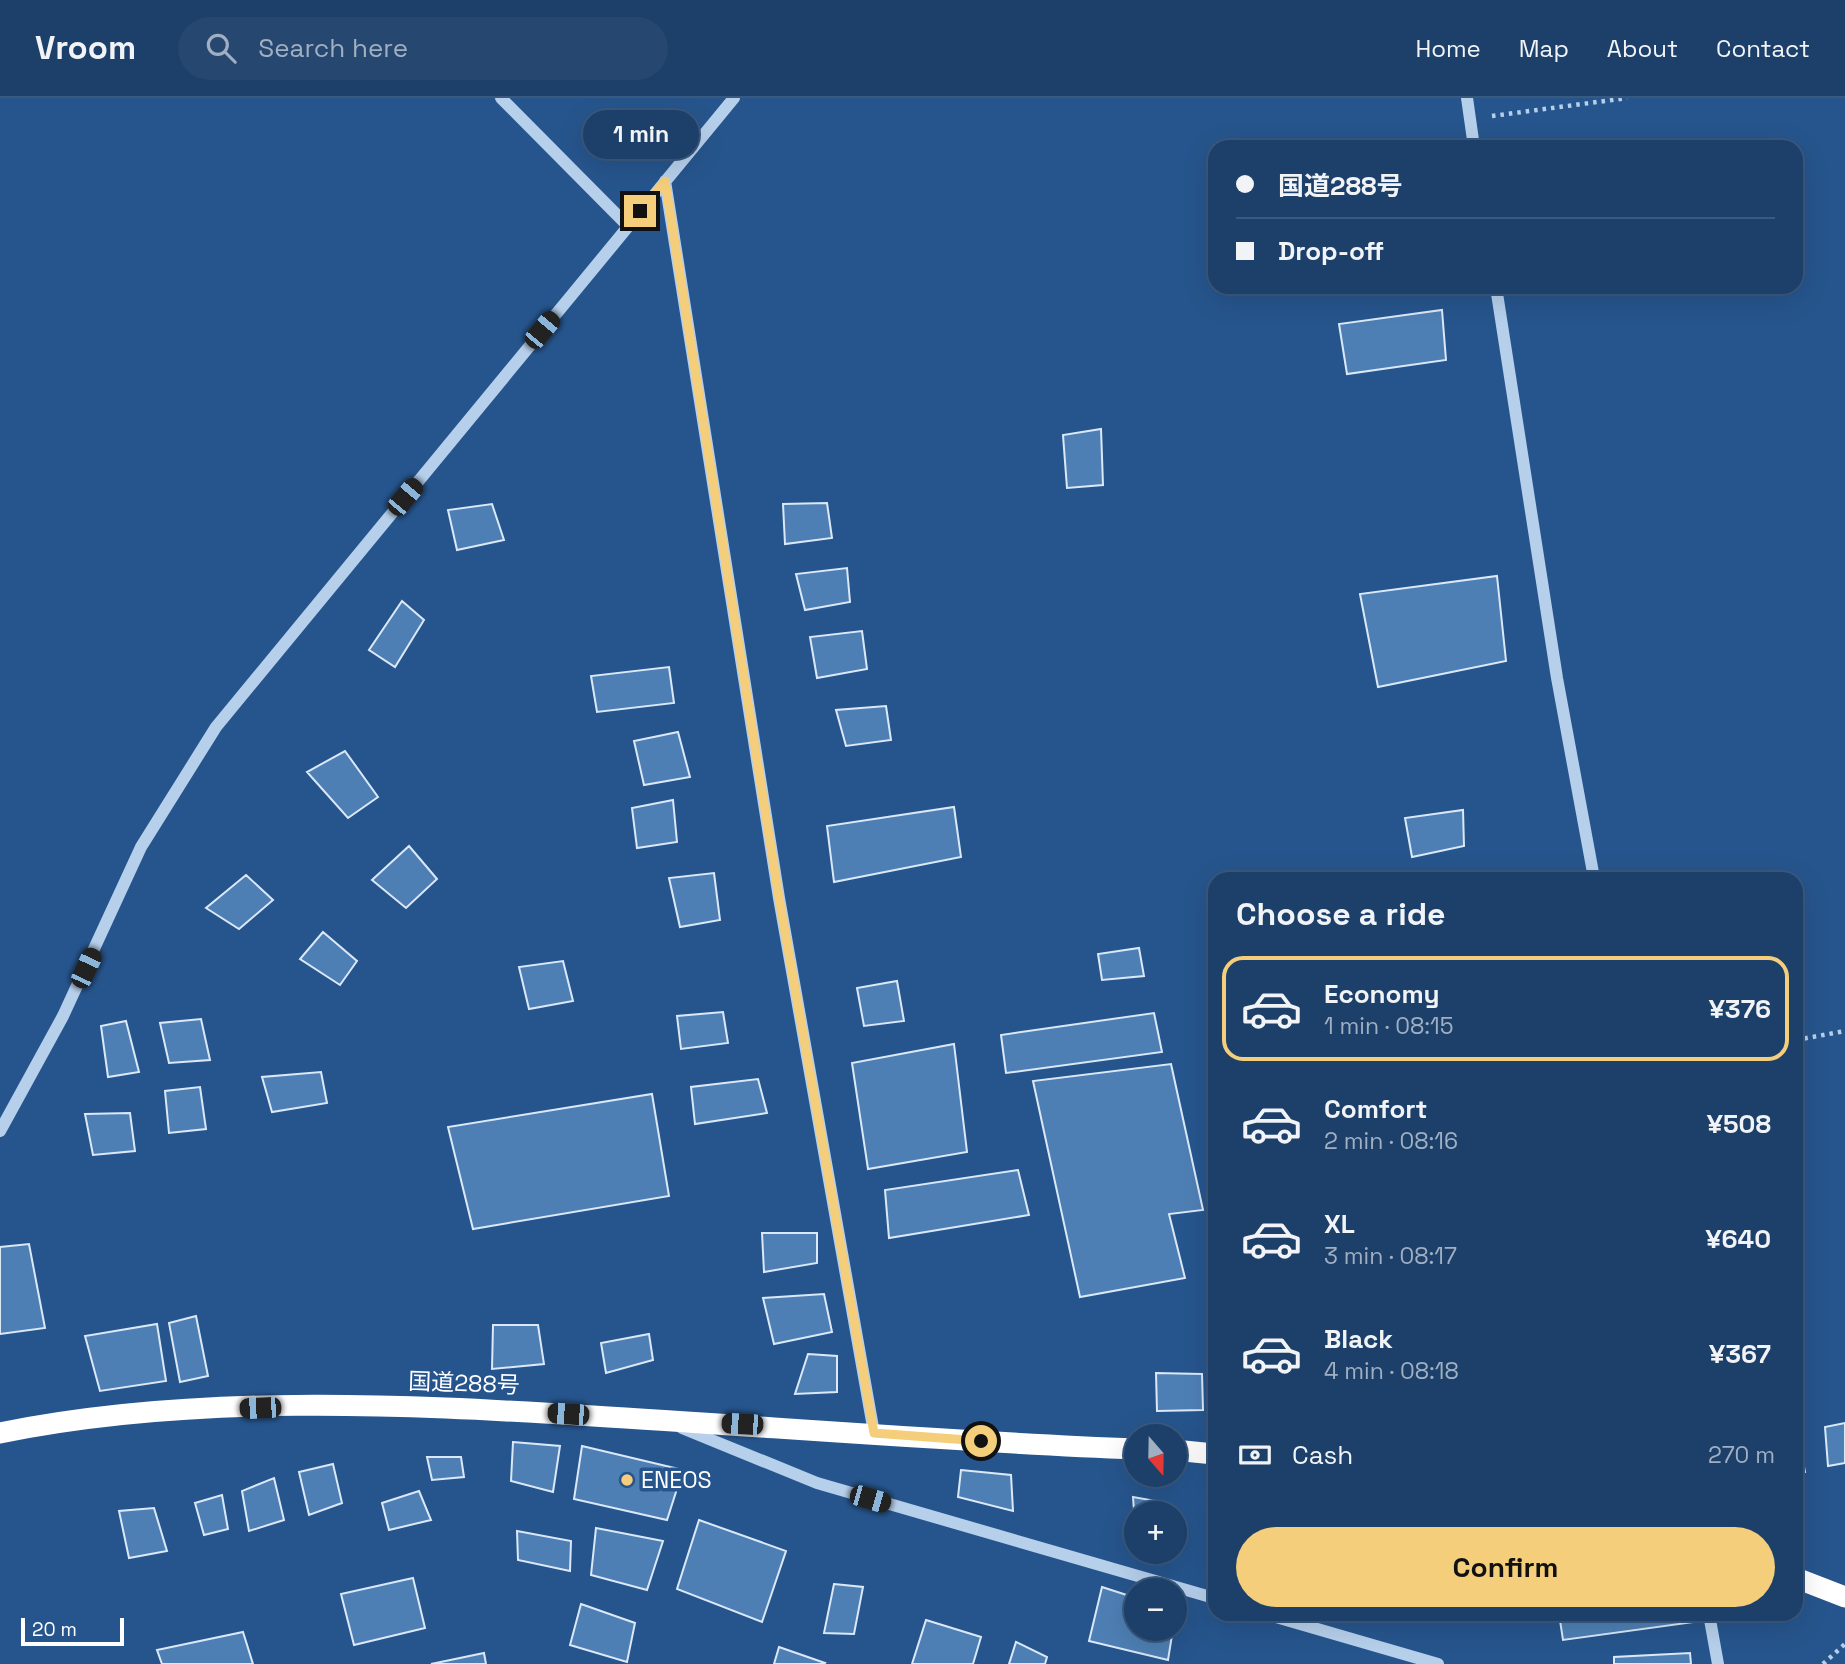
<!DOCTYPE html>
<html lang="en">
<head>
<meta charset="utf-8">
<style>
	:root { --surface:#1c406a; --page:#254770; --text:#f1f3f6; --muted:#a0afc1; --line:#3a597e; --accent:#f4ce7a }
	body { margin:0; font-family:"Space Grotesk","Noto Sans JP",sans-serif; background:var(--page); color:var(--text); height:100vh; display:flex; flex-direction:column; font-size:26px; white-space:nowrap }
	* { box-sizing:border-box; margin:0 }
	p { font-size:23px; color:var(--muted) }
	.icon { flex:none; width:38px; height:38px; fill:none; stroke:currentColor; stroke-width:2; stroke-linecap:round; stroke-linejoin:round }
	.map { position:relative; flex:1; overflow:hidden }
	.side { position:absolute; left:1208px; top:774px; width:595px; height:749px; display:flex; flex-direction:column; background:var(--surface); border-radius:21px; box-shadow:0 7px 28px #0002,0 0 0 2px var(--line) }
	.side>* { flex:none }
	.guide { position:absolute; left:1208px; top:42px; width:595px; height:154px; border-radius:21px; box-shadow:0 7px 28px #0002,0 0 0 2px var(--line); display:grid; align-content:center; height:154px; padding:0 28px; background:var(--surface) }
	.needle { width:46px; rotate:160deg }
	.buttons { position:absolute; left:1124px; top:1326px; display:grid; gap:14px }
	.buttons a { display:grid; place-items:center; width:63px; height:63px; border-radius:50%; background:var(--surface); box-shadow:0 7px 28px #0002,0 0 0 2px var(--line); font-size:35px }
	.scale { position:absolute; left:21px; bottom:18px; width:103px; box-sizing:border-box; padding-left:7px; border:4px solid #fff; border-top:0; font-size:19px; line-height:24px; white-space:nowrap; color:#fff; -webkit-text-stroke:5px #26558d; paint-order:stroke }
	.end { position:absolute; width:32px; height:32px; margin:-16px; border:9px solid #f4ce7a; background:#111; box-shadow:0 0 0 4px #111 }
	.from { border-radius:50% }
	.bubble { position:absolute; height:49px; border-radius:24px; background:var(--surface); box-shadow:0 7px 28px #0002,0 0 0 2px var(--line); font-size:23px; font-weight:600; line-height:49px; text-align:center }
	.car { position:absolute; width:21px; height:42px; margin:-21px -10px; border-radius:9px; box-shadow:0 0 5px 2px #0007; background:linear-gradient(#222 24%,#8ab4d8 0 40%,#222 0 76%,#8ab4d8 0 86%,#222 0) }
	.guide b { display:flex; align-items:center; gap:24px; height:66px; font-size:26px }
	.guide b+b { border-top:2px solid var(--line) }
	.guide i { width:18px; height:18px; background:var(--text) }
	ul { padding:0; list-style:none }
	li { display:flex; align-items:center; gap:21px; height:105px; margin:0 14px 10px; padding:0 14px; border:4px solid transparent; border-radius:21px }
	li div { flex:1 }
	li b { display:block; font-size:26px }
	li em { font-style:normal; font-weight:600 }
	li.active { border-color:var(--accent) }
	li>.icon { width:63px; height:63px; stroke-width:1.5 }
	h2 { padding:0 28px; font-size:32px; line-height:84px }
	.pay { display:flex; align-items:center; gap:18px; height:77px; padding:0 28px; font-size:26px }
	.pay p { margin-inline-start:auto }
	.action { display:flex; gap:14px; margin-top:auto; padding:14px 28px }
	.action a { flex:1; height:80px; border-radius:42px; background:var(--accent); color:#111; font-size:28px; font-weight:600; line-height:80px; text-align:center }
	header { display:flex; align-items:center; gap:42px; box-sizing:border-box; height:98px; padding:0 35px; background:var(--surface); border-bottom:2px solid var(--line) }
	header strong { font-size:33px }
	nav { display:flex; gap:38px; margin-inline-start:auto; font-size:24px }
	.search { width:490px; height:63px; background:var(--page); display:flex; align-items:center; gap:18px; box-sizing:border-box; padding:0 24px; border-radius:38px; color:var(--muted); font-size:26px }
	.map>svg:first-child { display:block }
</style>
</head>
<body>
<header>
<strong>Vroom</strong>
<div class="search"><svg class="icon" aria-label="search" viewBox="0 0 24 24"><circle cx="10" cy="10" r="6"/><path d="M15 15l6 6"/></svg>Search here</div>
<nav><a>Home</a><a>Map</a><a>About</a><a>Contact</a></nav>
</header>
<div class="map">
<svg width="1845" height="1566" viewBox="0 0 1845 1566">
	<rect width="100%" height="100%" fill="#26558d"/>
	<path fill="#4e7fb4" stroke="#dae8f8" stroke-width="2" d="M1442,212l4,50 -99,14 -8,-50z
		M1101,331l2,56 -36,3 -4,-53z
		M827,405l5,35 -47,6 -2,-40z
		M492,406l12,36 -47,10 -9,-40z
		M847,470l3,34 -45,8 -9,-36z
		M1497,478l9,85 -128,26 -18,-93z
		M402,503l22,19 -29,47 -26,-17z
		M862,533l5,38 -50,9 -7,-41z
		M669,569l5,36 -77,9 -6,-36z
		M886,608l5,34 -45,6 -10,-36z
		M678,634l12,45 -46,8 -10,-44z
		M345,653l33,46 -30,21 -41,-46z
		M673,702l4,42 -40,6 -5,-40z
		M954,709l7,50 -127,25 -7,-56z
		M1463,712l1,36 -52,11 -7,-39z
		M409,748l28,33 -31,29 -34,-28z
		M714,775l6,47 -40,7 -11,-49z
		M246,777l27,25 -34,29 -33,-21z
		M323,834l34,29 -17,24 -40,-26z
		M1139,850l5,28 -42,4 -4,-26z
		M563,863l10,40 -44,8 -10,-42z
		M897,883l7,40 -40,5 -7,-38z
		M723,914l5,31 -47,6 -4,-33z
		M1154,915l8,39 -156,21 -5,-38z
		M201,921l9,41 -41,3 -9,-40z
		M126,923l13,51 -31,5 -7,-51z
		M954,946l13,108 -99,17 -16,-106z
		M1171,966l32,146 -34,4 16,64 -105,19 -47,-216z
		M321,974l6,31 -55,9 -10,-35z
		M758,981l9,34 -72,11 -4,-37z
		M200,989l6,42 -37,4 -4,-42z
		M652,996l17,102 -196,33 -25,-102z
		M130,1015l5,38 -42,4 -8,-41z
		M1018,1072l11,45 -140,23 -4,-48z
		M762,1135h55v30l-53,9z
		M29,1146l16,84 -45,6v-87z
		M824,1196l8,38 -58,12 -11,-46z
		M196,1218l12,60 -28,6 -11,-59z
		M157,1226l9,57 -66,10 -15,-55z
		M493,1227h45l6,39 -52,5z
		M649,1236l4,26 -47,13 -5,-30z
		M808,1256l29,2v36l-42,2z
		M1156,1275l46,1 1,36 -46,1z
		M1845,1325v40l-17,3 -3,-39z
		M1799,1341l6,33 -9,3v-35z
		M513,1344l47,4 -7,46 -42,-11z
		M582,1348l101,24 -16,50 -93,-21z
		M427,1359h34l3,20 -32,3z
		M333,1366l9,39 -33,12 -10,-43z
		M961,1372l50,5 2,36 -55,-14z
		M274,1380l10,42 -35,11 -7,-40z
		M419,1393l12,29 -42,10 -7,-27z
		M222,1397l6,34 -24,6 -9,-32z
		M1133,1399l34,6 -1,11h-30v24z
		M154,1410l13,43 -38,7 -10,-47z
		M699,1422l87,31 -24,71 -85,-33z
		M596,1430l67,13 -16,49 -56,-15z
		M517,1433l54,10 -1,30 -52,-11z
		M413,1480l12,50 -71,17 -13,-51z
		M834,1486l29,3 -9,47 -30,-1z
		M1102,1489l34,11v31h37l-5,31 -79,-19z
		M581,1506l54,19 -8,39 -57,-17z
		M1559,1516h133l2,8 -131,18z
		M926,1522l55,17 -8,27h-61z
		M243,1534l10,32h-91l-5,-14z
		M1016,1544l31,15 -2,7h-36z
		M779,1549l46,16 -1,1h-50z
		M484,1555l2,11h-55z
		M1690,1555l1,11h-77v-7z"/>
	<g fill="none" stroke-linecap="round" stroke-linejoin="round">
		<path stroke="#b6cfeb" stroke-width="4.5" stroke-dasharray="3.5 5" stroke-linecap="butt" d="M1492,18l135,-18
			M1796,942l49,-9
			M1823,1566l22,-20"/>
		<path stroke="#b6cfeb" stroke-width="12" d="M501,0l127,128
			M1467,0l7,49
			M665,83l114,717 95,535
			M1496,189l61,391 37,200
			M0,1033l63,-115 78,-169 75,-120 518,-629
			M682,1330l135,55 397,115
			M1266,1516l172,50
			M1709,1516l9,50"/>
		<path stroke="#fff" stroke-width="21" d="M0,1335c192,-39 399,-29 593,-17 181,11 362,26 543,33
			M1174,1352l40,4
			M1796,1480l49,19"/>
	</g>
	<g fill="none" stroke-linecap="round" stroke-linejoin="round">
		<path stroke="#f4ce7a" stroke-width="9" d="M640,113l25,-30 114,717 95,535 107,8"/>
	</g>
	<circle fill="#f4ce7a" stroke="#26558d" stroke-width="2.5" cx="627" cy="1382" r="7"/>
	<g text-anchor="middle" stroke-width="7" stroke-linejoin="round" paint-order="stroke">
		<g font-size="23" fill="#fff" stroke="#26558d">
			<text transform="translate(464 1285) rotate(2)" y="8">国道288号</text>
		</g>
		<g font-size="23" fill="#fff" stroke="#26558d" text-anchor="start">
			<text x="641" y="1390">ENEOS</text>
		</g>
	</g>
</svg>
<div class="buttons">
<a><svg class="needle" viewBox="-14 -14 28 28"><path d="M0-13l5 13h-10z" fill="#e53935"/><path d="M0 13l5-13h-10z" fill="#a0afc1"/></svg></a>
<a>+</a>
<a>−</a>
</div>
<div class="scale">20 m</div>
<i class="end from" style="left:981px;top:1343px"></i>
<i class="end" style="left:640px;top:113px"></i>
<div class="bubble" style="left:583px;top:12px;width:116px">1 min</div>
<i class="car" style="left:542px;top:232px;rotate:40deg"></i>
<i class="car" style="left:405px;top:399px;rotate:40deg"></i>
<i class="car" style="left:86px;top:870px;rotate:25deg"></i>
<i class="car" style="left:260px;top:1310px;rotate:268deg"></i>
<i class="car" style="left:568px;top:1316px;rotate:274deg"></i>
<i class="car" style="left:742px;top:1326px;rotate:273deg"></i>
<i class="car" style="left:870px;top:1401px;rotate:106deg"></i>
<div class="guide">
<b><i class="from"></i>国道288号</b>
<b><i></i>Drop-off</b>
</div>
<section class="side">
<h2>Choose a ride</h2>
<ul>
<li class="active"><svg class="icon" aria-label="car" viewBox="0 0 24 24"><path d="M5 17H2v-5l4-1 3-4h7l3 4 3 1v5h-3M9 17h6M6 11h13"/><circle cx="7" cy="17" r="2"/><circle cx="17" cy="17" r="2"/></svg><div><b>Economy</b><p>1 min · 08:15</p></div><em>¥376</em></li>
<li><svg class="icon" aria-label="car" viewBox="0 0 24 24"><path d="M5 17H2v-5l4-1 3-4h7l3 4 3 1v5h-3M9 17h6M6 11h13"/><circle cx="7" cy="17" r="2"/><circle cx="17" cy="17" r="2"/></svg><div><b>Comfort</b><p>2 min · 08:16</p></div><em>¥508</em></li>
<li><svg class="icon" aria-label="car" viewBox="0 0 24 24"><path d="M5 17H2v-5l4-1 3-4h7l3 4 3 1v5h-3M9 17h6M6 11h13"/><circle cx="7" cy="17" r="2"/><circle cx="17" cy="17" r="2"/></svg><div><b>XL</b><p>3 min · 08:17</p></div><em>¥640</em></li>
<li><svg class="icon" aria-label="car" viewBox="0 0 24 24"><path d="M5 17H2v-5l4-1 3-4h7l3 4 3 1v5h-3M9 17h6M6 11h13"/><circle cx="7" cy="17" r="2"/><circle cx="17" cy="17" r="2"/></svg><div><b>Black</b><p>4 min · 08:18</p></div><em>¥367</em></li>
</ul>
<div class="pay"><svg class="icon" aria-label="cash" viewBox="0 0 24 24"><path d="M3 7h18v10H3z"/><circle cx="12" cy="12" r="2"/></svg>Cash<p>270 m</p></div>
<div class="action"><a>Confirm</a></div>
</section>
</div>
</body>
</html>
